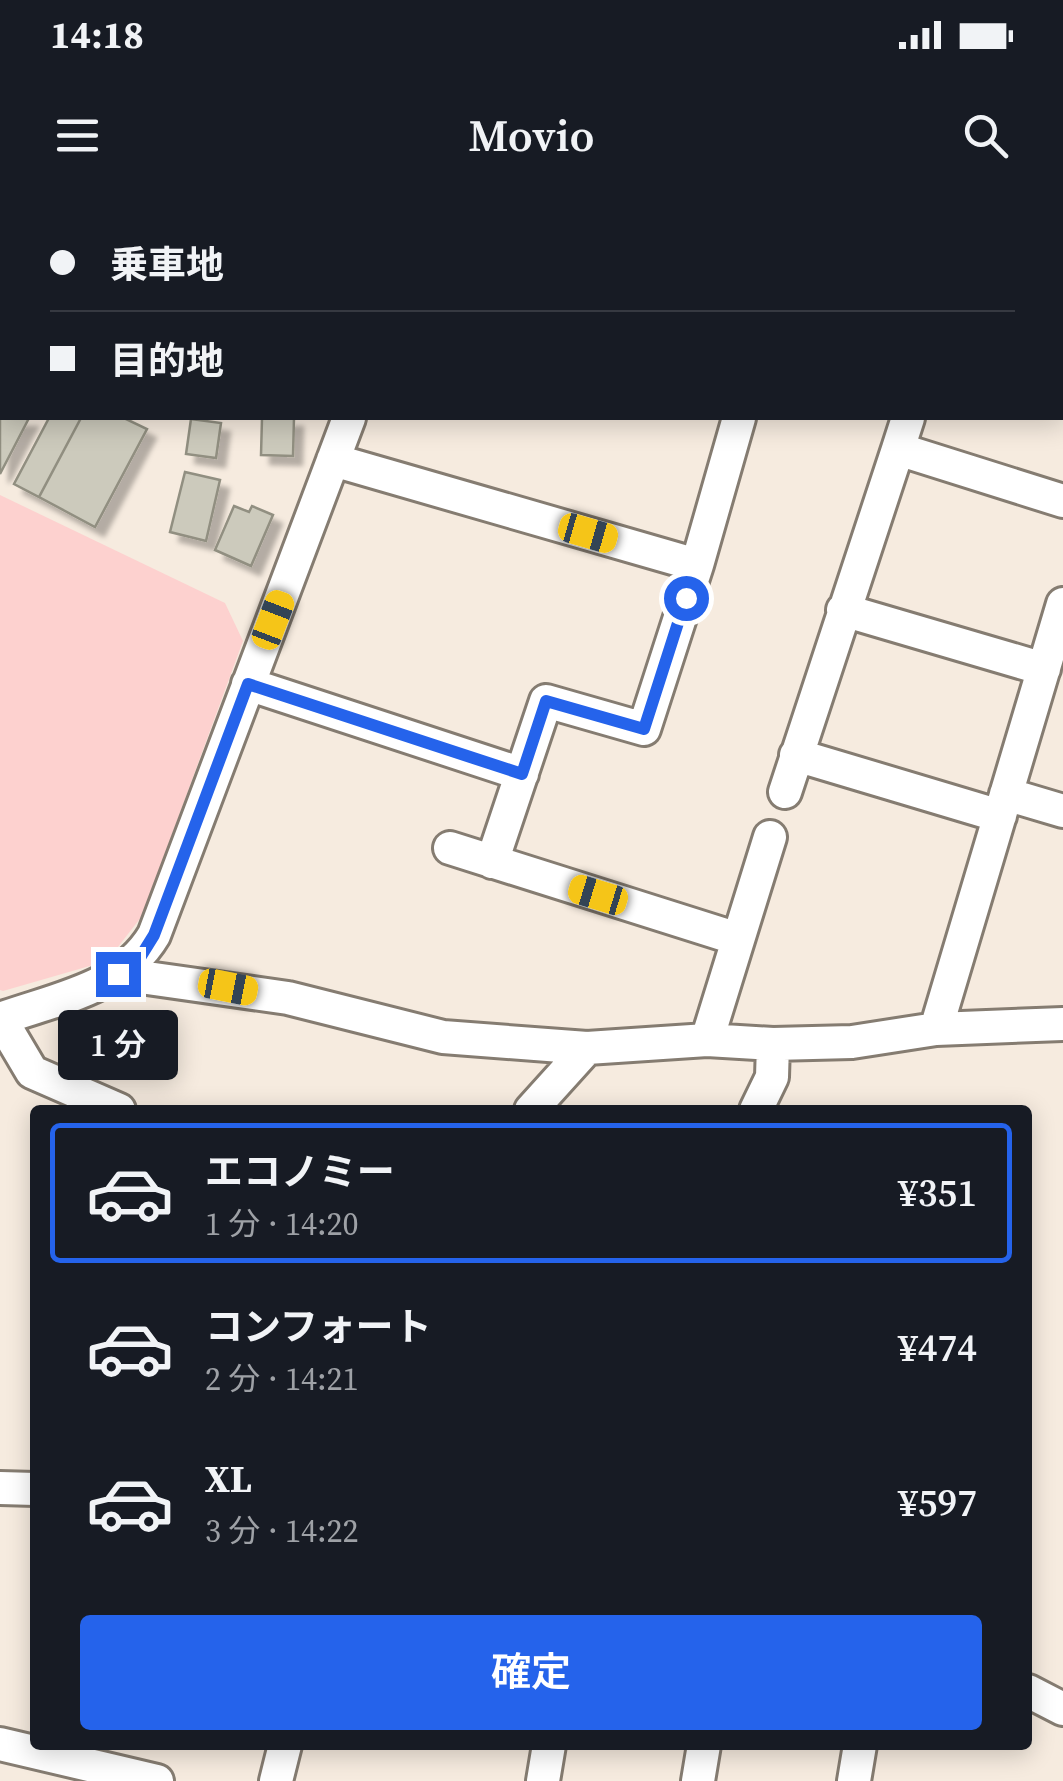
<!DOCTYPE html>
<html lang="ja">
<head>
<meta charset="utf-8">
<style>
	:root { --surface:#171b24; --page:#242831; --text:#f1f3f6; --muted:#9ea1a6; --line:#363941; --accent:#2563eb }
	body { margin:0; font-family:"Source Serif 4","Noto Sans JP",serif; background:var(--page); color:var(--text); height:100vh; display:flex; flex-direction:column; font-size:38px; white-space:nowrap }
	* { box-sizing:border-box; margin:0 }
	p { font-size:32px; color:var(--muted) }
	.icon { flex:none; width:55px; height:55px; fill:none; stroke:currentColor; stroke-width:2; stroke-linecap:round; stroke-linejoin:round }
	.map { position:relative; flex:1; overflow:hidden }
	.panel { position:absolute; left:30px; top:905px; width:1002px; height:645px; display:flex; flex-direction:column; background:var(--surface); border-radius:10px; box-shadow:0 5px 25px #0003 }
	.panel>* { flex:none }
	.top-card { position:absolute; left:0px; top:0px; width:1065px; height:220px; box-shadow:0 5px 25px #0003; display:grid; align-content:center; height:220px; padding:0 50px; background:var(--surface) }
	.end { position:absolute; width:45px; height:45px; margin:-22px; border:12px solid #2563eb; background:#fff; box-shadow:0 0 0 5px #fff }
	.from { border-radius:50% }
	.bubble { position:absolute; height:70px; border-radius:10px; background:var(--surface); box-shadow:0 5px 25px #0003; font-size:32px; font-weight:600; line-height:70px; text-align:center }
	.car { position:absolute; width:30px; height:60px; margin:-30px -15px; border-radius:12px; box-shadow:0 0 8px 2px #0007; background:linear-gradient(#f5c518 24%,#345 0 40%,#f5c518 0 76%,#345 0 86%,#f5c518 0) }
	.top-card b { display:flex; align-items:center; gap:35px; height:95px; font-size:38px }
	.top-card b+b { border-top:2px solid var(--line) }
	.top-card i { width:25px; height:25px; background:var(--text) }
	ul { padding:18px 0 0; list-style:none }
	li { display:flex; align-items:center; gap:30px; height:140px; margin:0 20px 15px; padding:0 30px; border:5px solid transparent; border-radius:10px }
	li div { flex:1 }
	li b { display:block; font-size:38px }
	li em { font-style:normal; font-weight:600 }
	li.active { border-color:var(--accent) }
	li>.icon { width:90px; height:90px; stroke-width:1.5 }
	.primary-button { display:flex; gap:20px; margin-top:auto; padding:20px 50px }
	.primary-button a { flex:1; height:115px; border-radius:10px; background:var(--accent); color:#fff; font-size:40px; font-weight:600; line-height:115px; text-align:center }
	.status { display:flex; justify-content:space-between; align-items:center; height:70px; padding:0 50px; background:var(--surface); direction:ltr }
	.status svg { height:28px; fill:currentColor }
	header { display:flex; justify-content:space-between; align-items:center; height:130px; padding:0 50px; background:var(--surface); font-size:45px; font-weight:600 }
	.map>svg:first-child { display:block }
</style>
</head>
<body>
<div class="status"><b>14:18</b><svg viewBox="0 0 49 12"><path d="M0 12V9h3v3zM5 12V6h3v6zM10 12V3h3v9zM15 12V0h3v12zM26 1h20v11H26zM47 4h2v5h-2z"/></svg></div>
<header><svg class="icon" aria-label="menu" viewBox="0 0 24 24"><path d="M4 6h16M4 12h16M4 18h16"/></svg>Movio<svg class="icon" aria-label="search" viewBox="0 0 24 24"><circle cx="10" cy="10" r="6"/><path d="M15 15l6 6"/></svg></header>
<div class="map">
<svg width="1063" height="1581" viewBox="0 0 1063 1581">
	<defs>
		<filter id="shadow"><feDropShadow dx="9" dy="9" stdDeviation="2.5" flood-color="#0004"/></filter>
	</defs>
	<rect width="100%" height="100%" fill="#f6ebdf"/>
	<path fill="#fdd1cf" d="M0,295l225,108 18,38 -101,275 -35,45 -104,30 -3,-1z"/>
	<path fill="#cccabc" stroke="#918f81" stroke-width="2.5" filter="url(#shadow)" d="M0,179l2,39h27l-29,56z
		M49,218h32l-42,79 -25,-13z
		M81,218h43l23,11 -52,98 -56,-30z
		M262,218h32l-1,38 -32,-1z
		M191,219l30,4 -5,35 -30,-4z
		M185,272l35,8 -14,61 -36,-9z
		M234,306l15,6 3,-6 21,9 -22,51 -36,-16z"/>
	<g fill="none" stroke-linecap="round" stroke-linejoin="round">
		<defs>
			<path id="street" d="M308,0l1,2
				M763,0v2
				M528,2l1,-2
				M614,2v-2
				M984,2l8,-2
				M1062,132h1
				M898,249l10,-31
				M333,260l364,105 42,-147
				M843,410l201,59
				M248,484l274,90
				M796,555l204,61
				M785,592l113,-343 165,52
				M1006,594l57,17
				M450,648l288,91
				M492,662l54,-161 98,28 53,-164
				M119,774l169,24 155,39 144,11 120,-8 66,4 79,-2 84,-13 127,-5
				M0,818l32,54 87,38
				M0,819c55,-20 122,-30 154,-84l195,-517
				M936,829l127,-425
				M707,840l63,-203
				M531,910l56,-62
				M756,910l16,-33 1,-33
				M0,1288l35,1
				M1028,1491l35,18
				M0,1544l157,37
				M276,1581l9,-36
				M543,1581l6,-36
				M698,1581l6,-36
				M854,1581l6,-36"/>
		</defs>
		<use href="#street" stroke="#857c71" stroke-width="38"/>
		<use href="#street" stroke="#fff" stroke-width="32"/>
	</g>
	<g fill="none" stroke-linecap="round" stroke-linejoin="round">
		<path stroke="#2563eb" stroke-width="12" d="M118,774l23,-18 13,-21 94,-251 274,90 24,-73 98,28 42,-131"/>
	</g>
</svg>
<i class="end from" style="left:686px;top:398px"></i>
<i class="end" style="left:118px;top:774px"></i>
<div class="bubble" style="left:58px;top:810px;width:120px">1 分</div>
<i class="car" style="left:588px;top:333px;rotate:106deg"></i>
<i class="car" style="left:273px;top:420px;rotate:21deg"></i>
<i class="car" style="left:598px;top:695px;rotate:287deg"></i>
<i class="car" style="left:228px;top:787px;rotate:101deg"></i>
<div class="top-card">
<b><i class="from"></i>乗車地</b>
<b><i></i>目的地</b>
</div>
<section class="panel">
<ul>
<li class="active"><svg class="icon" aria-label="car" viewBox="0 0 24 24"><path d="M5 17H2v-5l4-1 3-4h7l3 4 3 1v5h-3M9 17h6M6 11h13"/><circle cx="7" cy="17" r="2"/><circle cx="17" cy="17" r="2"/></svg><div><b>エコノミー</b><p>1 分 · 14:20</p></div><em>¥351</em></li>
<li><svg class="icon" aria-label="car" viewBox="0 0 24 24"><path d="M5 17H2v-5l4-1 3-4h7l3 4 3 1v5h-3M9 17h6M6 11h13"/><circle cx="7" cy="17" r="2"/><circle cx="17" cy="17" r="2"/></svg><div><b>コンフォート</b><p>2 分 · 14:21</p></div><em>¥474</em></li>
<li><svg class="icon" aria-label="car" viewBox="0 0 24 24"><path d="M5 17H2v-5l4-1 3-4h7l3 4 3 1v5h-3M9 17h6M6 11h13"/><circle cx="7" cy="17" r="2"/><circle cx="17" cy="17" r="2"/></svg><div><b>XL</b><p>3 分 · 14:22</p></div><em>¥597</em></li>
</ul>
<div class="primary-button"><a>確定</a></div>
</section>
</div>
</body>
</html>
